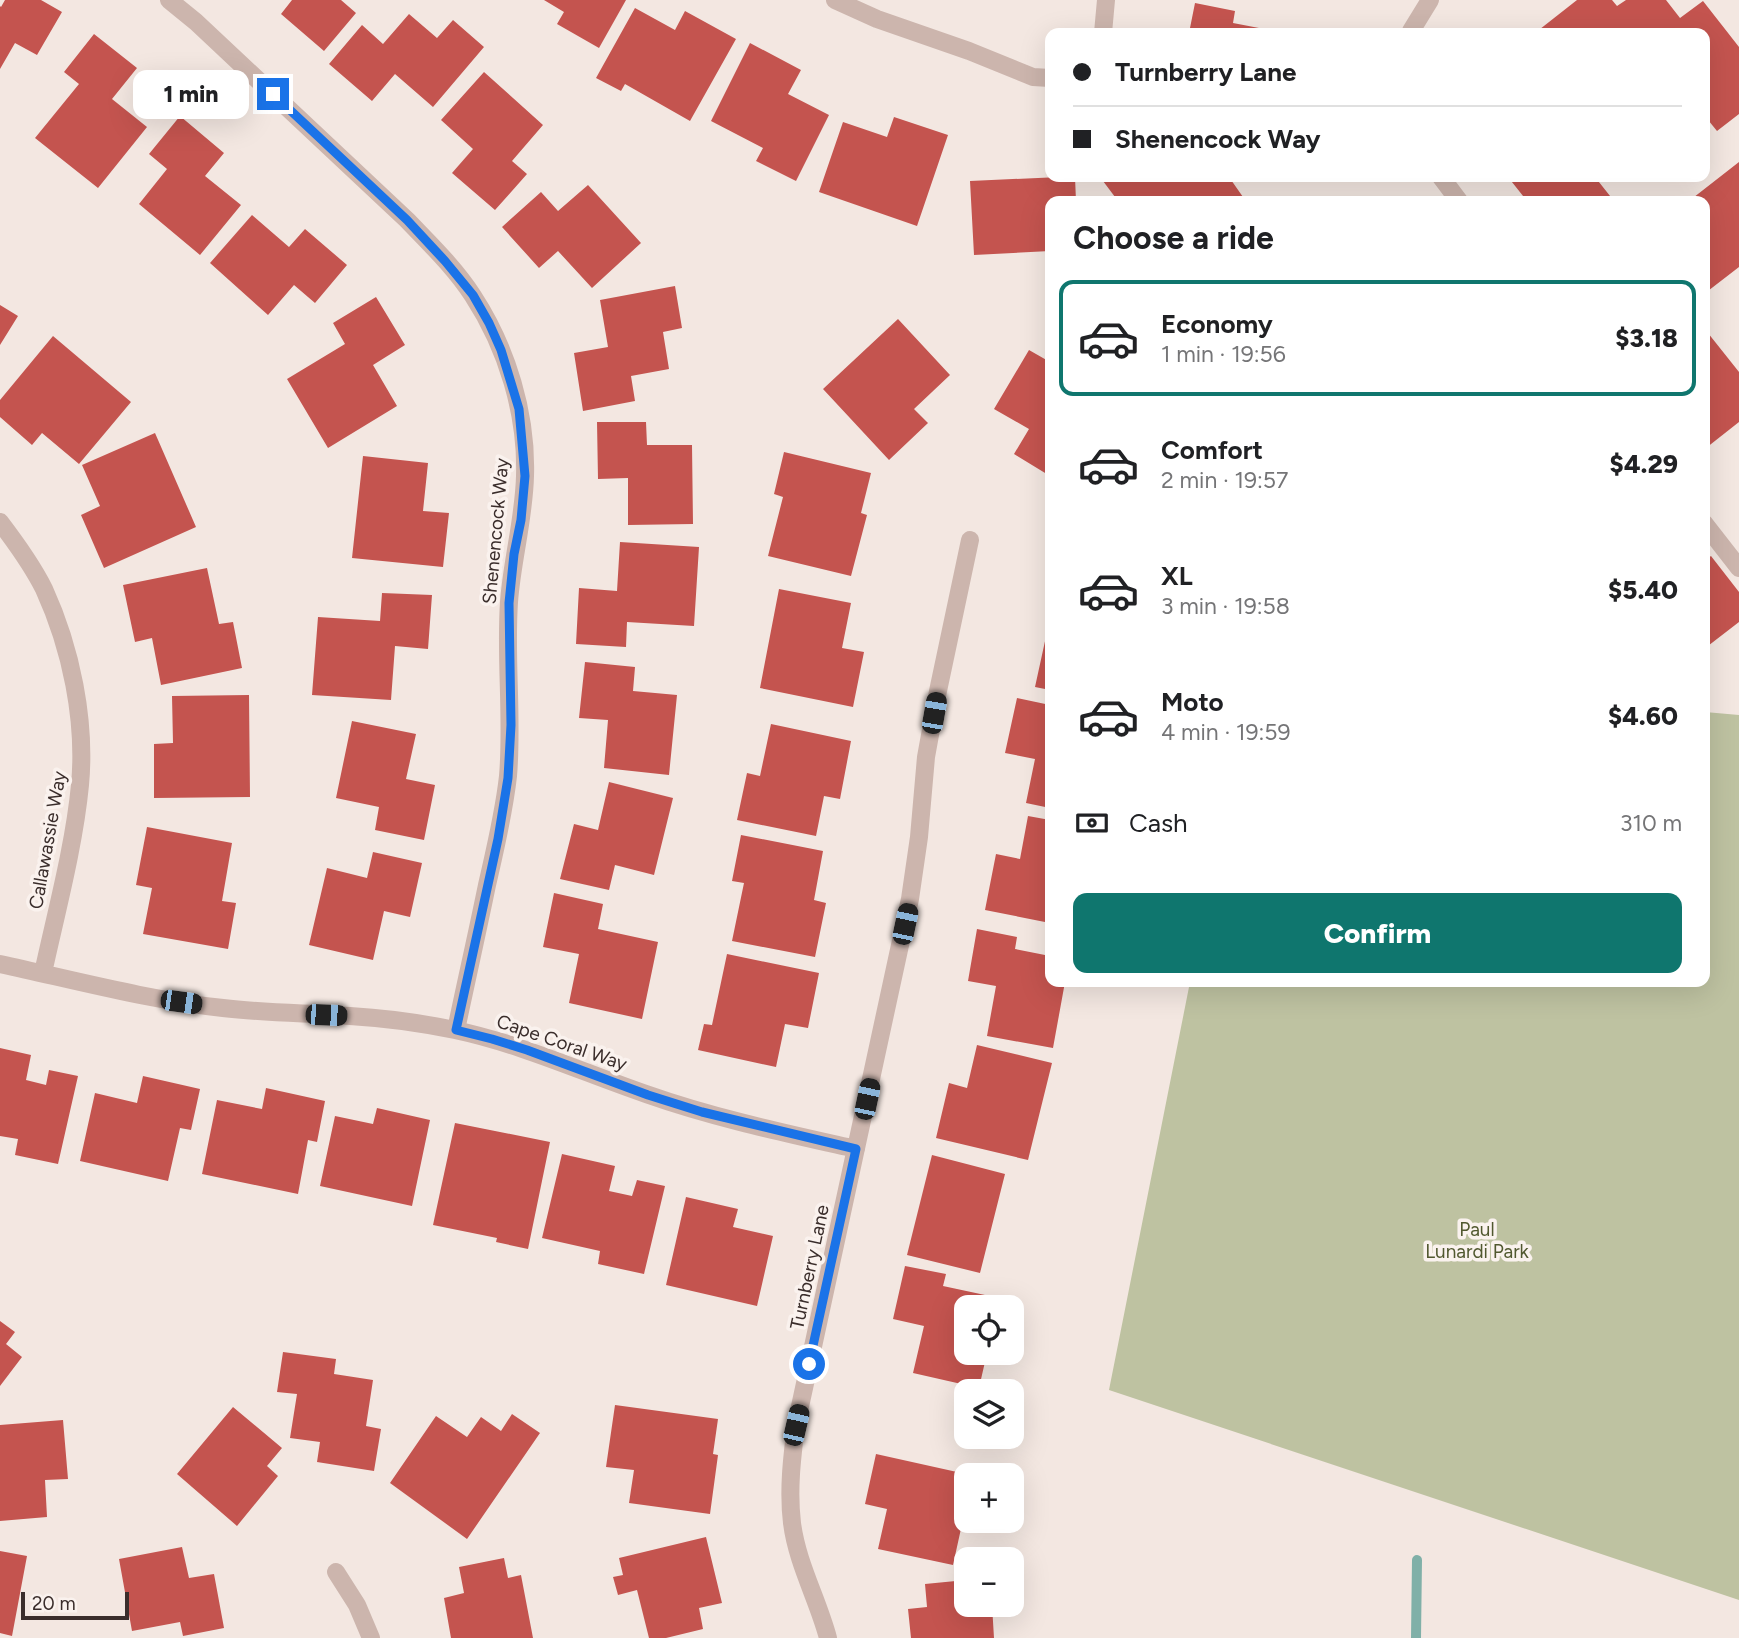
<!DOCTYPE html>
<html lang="en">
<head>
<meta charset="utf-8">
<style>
	:root { --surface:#fff; --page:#f6f6f6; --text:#202124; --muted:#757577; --line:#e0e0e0; --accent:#0f766e }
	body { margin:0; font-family:Figtree,sans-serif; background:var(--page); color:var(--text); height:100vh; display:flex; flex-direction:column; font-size:26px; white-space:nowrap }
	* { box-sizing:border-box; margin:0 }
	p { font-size:23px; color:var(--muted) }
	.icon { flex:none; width:38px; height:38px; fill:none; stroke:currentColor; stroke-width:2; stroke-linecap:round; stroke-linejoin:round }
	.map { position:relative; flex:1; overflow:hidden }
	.drawer { position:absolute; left:1045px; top:196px; width:665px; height:791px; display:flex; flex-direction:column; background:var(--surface); border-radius:14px; box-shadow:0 7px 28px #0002 }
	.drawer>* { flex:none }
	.banner { position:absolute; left:1045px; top:28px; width:665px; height:154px; border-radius:14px; box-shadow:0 7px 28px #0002; display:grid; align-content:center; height:154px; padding:0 28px; background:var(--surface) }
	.tools { position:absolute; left:954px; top:1295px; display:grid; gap:14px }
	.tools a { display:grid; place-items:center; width:70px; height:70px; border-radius:14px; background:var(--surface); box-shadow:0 7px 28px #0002; font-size:35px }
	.scale { position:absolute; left:21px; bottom:18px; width:108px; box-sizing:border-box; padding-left:7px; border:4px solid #3a2d2b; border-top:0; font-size:19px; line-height:24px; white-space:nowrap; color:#3a2d2b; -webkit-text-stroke:5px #faf2ee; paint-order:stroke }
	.end { position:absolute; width:32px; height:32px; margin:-16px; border:9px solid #1a73e8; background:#fff; box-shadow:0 0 0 4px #fff }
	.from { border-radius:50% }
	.bubble { position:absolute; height:49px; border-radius:14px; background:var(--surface); box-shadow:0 7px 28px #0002; font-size:23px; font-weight:800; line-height:49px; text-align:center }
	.car { position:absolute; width:21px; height:42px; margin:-21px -10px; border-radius:9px; box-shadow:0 0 5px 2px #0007; background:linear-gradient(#222 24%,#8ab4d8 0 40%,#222 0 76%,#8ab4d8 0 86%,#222 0) }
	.banner b { display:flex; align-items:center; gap:24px; height:66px; font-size:26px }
	.banner b+b { border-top:2px solid var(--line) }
	.banner i { width:18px; height:18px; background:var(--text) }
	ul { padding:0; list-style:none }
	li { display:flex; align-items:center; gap:21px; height:116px; margin:0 14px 10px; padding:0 14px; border:4px solid transparent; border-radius:14px }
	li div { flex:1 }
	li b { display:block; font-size:26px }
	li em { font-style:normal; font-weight:800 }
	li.selected { border-color:var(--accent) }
	li>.icon { width:63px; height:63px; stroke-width:1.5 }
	h2 { padding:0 28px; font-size:32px; line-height:84px }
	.pay { display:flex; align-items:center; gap:18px; height:77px; padding:0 28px; font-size:26px }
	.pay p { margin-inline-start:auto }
	.button { display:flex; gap:14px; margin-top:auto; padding:14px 28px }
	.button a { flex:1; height:80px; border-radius:14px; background:var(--accent); color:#fff; font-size:28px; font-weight:800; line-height:80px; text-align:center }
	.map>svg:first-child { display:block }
</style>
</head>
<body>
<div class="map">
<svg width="1739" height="1638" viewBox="0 0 1739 1638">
	<rect width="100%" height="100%" fill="#f3e7e1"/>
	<path fill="#bec2a1" d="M1705,712l34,3v885l-630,-210 81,-408h514z"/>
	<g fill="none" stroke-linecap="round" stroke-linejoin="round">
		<path stroke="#80b0a8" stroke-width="10" d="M1416,1638l1,-78"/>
	</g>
	<path fill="#c4544f" d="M5,0h36l21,12 -25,43 -22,-12 -15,26v-63l1,1z
		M292,0h49l15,13 -32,38 -43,-37z
		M544,0h82l-27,48 -42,-24 7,-12z
		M1577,0h35l5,6 9,-6h40l14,18 23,-17 36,46v67l-22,17 -13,-16v-82h-169z
		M1195,3l40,8 -2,12 47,9v1h-91z
		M635,8l40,22 10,-19 51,28 -46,82 -65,-37 -4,7 -25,-13z
		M409,14l28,24 16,-18 31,27 -51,60 -38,-33 -23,27 -43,-37 33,-39 21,19z
		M94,34l43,34 -25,31 35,28 -49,61 -63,-50 44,-54 -15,-12z
		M750,43l51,27 -13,24 41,21 -33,66 -40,-20 7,-13 -52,-27z
		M484,72l59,53 -31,36 15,13 -32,36 -43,-37 21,-24 -32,-29z
		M180,116l44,37 -19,23 36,29 -41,50 -61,-51 28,-35 -18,-15z
		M894,117l54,18 -31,91 -98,-34 24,-70 44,15z
		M1739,162v105l-35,27v-93h-15z
		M1060,177h15l1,24h-26v50l-76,4 -4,-74z
		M1100,177h129l14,20 -5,4h-120z
		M1508,177h87l19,24h-87z
		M588,185l53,58 -49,45 -34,-37 -19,17 -37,-41 39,-35 17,19z
		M252,215l37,32 16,-18 42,36 -32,38 -21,-18 -26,30 -58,-52z
		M675,286l7,42 -19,4 6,37 -38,7 4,25 -52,10 -9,-58 34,-6 -8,-47z
		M376,297l29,48 -32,20 24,41 -69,42 -41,-69 58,-35 -12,-21z
		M0,305l18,11 -18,29z
		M898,319l52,56 -36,34 14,14 -39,37 -66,-71z
		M1704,328l35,44v50l-33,26 -2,-2z
		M53,336l78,66 -52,62 -37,-31 -10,12 -32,-28v-17z
		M1029,350l21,12v114l-36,-22 15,-25 -35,-20z
		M597,422h49l1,23h45l1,79 -65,1v-47l-30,1z
		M155,433l41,94 -92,41 -23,-53 19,-9 -18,-41z
		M784,452l87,21 -10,40 6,2 -16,61 -83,-20 15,-59 -9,-3z
		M363,456l65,7 -5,48 26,2 -6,54 -91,-9z
		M620,542l79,5 -5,79 -67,-4 -1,25 -50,-3 3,-56 38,3z
		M1711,556l28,36v30l-35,27v-88z
		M207,568l12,56 14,-2 9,46 -81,17 -9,-47 -17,4 -12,-57z
		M779,589l72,14 -9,45 22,4 -11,55 -93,-19z
		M382,593l50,2 -4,54 -33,-3 -4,54 -79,-5 6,-78 62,4z
		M1047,632h3v58l-15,-3z
		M585,662l50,5 -2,24 44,4 -8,80 -65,-7 4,-48 -29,-2z
		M249,695l1,102 -96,1v-54l19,-1 -1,-47z
		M1017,698l33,7v103l-24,-5 9,-44 -30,-6z
		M352,721l64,13 -10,45 29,6 -11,55 -49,-10 4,-23 -43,-9z
		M771,724l80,17 -11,58 -16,-3 -8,40 -79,-16 10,-47 13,3z
		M609,782l64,16 -19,77 -39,-10 -6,25 -49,-11 14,-55 24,6z
		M1028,816l22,4v103l-65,-13 11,-56 24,5z
		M147,827l85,16 -10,58 14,2 -8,46 -85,-15 9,-46 -16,-3z
		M741,835l82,16 -9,49 12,3 -11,54 -83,-16 12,-58 -12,-2z
		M373,852l49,11 -12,54 -26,-6 -11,49 -64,-15 18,-77 40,10z
		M554,893l49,11 -5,25 60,13 -16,77 -73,-16 10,-49 -36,-7z
		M977,929l40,8 -2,12 35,7v26h15l-12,66 -66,-12 9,-50 -28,-5z
		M727,954l92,19 -11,55 -23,-4 -9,43 -78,-17 6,-26 8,1z
		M977,1045l75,18 -24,97 -92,-22 13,-55 18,5z
		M0,1048l31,7 -5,25 20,5 3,-15 29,6 -20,88 -43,-9 3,-16 -18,-3z
		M143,1076l57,13 -9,41 -11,-2 -12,53 -88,-20 15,-68 42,10z
		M266,1088l59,13 -8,41 -9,-2 -10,54 -96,-20 15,-74 45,9z
		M377,1108l53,12 -18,86 -92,-20 15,-70 38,8z
		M455,1123l95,19 -22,107 -32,-7 1,-4 -64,-13z
		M562,1154l53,12 -6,25 23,5 5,-16 28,6 -21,88 -46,-10 2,-13 -58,-13z
		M932,1155l73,19 -25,99 -73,-18z
		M686,1197l52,12 -5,18 40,9 -16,70 -91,-21z
		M905,1266l41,8 -3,12 56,12 -2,9h-31v46h21l-8,35 -66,-15 11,-47 -31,-7z
		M0,1321l15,11 -9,12 16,13 -22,29z
		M283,1352l53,7 -2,15 39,6 -7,46 15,3 -7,42 -57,-9 3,-20 -30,-4 7,-44 -20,-2z
		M615,1405l103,14 -5,35 5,1 -8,59 -81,-11 5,-33 -28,-3z
		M233,1407l49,41 -15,18 11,10 -41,50 -60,-52z
		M512,1414l28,19 -73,106 -77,-56 46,-67 31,21 14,-20 20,14z
		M63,1420l5,59 -23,1 2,37 -47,4v-96z
		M876,1454l90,20v32l-13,59 -75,-16 9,-40 -22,-5z
		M706,1537l16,66 -23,5 4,21 -37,9h-17l-12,-48 -19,5 -5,-18 10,-2 -4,-17z
		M182,1547l7,31 25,-4 10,54 -41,8 -3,-14 -48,9 -13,-72z
		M0,1551l27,5 -15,80 -12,-3z
		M504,1558l4,20 13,-3 12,63h-82l-7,-40 20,-5 -5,-26z
		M966,1580v25h26l2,33h-83l-3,-29 19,-2 -2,-23z"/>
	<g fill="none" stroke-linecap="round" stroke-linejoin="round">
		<path stroke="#ccb5ad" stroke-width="18" d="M1411,33v-2l19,-31
			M1441,177l18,24
			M1704,523l35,45"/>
		<path stroke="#ccb5ad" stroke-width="18" d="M169,0l27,22 211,198c23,24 48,48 66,76 34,52 54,118 52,180 -1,43 -13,84 -16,126 -4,58 4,116 -1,174 -4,37 -13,74 -21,109 -10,49 -21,97 -31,145
			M835,0l42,19 92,32 64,26 17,1
			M1103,33l3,-33
			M0,522c16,21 32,43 44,67 27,59 42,131 36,196 -6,62 -24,128 -37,188
			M0,964c74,16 148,36 223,44 43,5 85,5 127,8 35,2 71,7 105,14 66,14 127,42 191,64 68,24 139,39 210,55
			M336,1572l21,33 14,33
			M828,1638c-10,-38 -31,-75 -36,-115 -4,-33 0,-65 4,-98l114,-526 9,-62 7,-80 12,-66 32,-151"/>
	</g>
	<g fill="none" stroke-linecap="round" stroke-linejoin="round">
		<path stroke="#1a73e8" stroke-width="9" d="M273,94l134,126 38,41 28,34 16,28 12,27 18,59 6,67 -4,44 -7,34 -5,49 2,122 -3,53 -10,61 -42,191 36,9 35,11 121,45 54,17 154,37 -47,215"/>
	</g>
	<g text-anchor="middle" stroke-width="7" stroke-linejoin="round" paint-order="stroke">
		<g font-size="19" fill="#3a2d2b" stroke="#faf2ee">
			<text transform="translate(495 531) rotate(-85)" y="7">Shenencock Way</text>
			<text transform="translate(47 840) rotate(-80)" y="7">Callawassie Way</text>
			<text transform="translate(562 1042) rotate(19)" y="7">Cape Coral Way</text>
			<text transform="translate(809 1267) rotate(-78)" y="7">Turnberry Lane</text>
		</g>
		<g font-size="19" fill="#51582f" stroke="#faf2ee">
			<text x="1477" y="1236">Paul<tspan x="1477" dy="22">Lunardi Park</tspan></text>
		</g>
	</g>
</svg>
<div class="tools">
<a><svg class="icon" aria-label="locate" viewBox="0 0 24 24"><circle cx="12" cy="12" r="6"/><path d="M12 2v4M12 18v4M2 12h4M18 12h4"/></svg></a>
<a><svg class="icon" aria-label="layers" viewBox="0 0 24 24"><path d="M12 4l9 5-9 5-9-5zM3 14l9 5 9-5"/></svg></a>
<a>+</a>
<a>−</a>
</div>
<div class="scale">20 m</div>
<i class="end from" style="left:809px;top:1364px"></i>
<i class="end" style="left:273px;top:94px"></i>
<div class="bubble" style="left:133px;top:70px;width:116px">1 min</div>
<i class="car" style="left:934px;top:713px;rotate:10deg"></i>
<i class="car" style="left:905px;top:924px;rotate:12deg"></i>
<i class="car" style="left:181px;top:1002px;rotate:98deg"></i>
<i class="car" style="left:326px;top:1015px;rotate:92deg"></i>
<i class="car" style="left:867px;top:1099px;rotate:12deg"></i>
<i class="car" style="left:796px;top:1425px;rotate:13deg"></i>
<div class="banner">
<b><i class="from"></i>Turnberry Lane</b>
<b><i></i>Shenencock Way</b>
</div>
<section class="drawer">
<h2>Choose a ride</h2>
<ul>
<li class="selected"><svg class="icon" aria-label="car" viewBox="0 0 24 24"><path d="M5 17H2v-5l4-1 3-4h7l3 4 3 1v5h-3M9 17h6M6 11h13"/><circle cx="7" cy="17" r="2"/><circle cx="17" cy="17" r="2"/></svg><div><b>Economy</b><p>1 min · 19:56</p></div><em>$3.18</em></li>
<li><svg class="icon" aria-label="car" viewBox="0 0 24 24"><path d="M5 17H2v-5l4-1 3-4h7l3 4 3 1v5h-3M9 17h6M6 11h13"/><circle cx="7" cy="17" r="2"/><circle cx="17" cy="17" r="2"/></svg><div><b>Comfort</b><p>2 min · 19:57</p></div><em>$4.29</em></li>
<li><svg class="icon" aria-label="car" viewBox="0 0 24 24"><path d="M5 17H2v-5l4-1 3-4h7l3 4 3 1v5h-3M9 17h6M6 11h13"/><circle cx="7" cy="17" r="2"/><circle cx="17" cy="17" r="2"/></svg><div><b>XL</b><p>3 min · 19:58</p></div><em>$5.40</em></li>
<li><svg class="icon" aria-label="car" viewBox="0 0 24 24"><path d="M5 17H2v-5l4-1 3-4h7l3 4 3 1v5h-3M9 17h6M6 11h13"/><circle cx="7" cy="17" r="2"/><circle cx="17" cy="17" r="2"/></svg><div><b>Moto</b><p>4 min · 19:59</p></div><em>$4.60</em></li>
</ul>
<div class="pay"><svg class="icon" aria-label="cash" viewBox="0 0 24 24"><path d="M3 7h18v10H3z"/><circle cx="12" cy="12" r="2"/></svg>Cash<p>310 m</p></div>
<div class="button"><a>Confirm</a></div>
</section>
</div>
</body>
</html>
